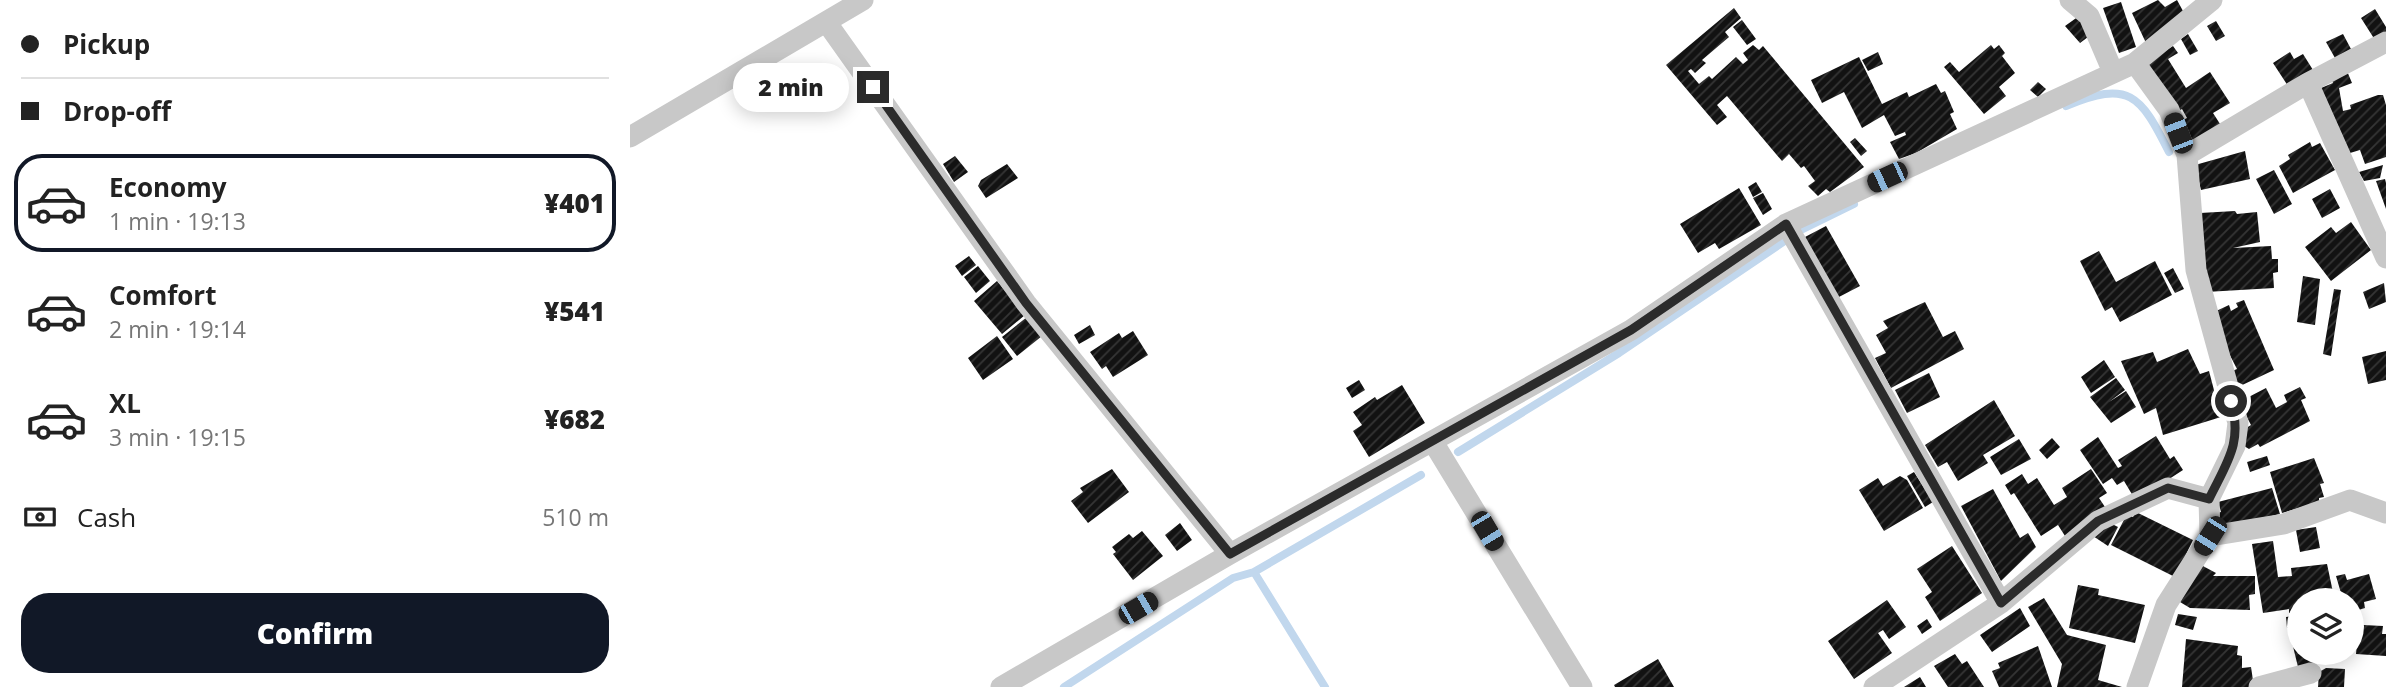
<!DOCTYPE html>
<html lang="en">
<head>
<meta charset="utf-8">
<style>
	:root { --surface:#fff; --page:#f2f2f2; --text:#222; --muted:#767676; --line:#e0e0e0; --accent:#111827 }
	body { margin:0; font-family:"Open Sans",sans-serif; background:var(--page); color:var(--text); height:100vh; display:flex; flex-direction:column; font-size:26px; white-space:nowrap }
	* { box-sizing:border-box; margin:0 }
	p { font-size:23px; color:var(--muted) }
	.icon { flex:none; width:38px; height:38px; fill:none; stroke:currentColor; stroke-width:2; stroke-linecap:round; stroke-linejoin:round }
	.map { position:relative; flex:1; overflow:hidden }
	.side { display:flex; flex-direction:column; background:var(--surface); width:630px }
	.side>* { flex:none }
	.guide { display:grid; align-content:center; height:154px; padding:0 21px; background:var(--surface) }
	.buttons { position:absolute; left:1657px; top:588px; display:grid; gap:14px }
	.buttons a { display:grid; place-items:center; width:77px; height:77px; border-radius:50%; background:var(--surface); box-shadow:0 4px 18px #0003; font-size:35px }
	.end { position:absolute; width:32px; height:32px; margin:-16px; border:9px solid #2b2b2b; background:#fff; box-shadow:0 0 0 4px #fff }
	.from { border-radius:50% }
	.bubble { position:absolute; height:49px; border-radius:24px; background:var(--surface); box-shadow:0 4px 18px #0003; font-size:23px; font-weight:800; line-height:49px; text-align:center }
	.car { position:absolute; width:21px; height:42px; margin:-21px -10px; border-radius:9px; box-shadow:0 0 5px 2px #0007; background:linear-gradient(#222 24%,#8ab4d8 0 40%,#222 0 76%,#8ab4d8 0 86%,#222 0) }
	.guide b { display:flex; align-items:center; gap:24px; height:66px; font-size:26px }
	.guide b+b { border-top:2px solid var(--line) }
	.guide i { width:18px; height:18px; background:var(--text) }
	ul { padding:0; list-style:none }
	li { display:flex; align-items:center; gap:21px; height:98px; margin:0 14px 10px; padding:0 7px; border:4px solid transparent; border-radius:28px }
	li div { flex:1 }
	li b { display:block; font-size:26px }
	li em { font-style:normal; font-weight:800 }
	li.on { border-color:var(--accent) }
	li>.icon { width:63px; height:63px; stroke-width:1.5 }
	.pay { display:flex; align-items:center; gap:18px; height:77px; padding:0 21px; font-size:26px }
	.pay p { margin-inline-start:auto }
	.action { display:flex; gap:14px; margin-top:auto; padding:14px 21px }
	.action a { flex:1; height:80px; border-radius:28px; background:var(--accent); color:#fff; font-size:28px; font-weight:800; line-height:80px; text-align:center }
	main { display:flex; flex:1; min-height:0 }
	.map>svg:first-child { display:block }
</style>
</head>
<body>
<main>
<section class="side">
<div class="guide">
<b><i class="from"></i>Pickup</b>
<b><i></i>Drop-off</b>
</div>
<ul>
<li class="on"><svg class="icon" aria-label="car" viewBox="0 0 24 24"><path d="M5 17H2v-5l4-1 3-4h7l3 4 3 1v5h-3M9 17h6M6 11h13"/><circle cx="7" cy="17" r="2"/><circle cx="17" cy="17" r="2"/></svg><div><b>Economy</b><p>1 min · 19:13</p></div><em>¥401</em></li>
<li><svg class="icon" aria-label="car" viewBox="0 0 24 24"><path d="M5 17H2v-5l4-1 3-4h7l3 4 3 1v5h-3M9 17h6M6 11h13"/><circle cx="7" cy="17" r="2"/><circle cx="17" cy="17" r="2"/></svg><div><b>Comfort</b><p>2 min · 19:14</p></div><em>¥541</em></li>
<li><svg class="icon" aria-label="car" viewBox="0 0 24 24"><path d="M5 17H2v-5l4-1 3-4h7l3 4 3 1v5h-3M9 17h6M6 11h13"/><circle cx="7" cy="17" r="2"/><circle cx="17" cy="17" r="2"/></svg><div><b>XL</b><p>3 min · 19:15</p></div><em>¥682</em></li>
</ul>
<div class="pay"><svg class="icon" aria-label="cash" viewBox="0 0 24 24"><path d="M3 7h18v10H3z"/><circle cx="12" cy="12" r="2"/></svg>Cash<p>510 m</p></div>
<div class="action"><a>Confirm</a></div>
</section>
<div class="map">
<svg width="1756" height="687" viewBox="0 0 1756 687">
	<defs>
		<pattern id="building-hatch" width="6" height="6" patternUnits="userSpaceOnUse" patternTransform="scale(1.75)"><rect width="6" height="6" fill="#121212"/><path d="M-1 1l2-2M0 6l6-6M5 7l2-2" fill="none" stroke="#353535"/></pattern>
	</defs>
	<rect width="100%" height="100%" fill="#fff"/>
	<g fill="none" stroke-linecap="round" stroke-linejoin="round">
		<path stroke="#c1d7ed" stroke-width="8" d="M1436,106c63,-26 74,-12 103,46
			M828,452l161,-99 182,-123 53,-26
			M624,572l71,115
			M434,687l169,-109 21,-6 167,-97"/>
	</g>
	<path fill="url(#building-hatch)" d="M1528,0l7,7 12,-7 6,11 -37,32 -14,-30z
		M1491,2l15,45 -17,6 -16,-45z
		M1104,8l7,10 -16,14 4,5 -27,23 4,3 -11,10 -4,-4 -3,2 11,13 10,-8 3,3 24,-22 7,7 5,-4 -5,-7 10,-8 6,5 4,-4 101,121 -34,25 -4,-3 -8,7 -10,-10 7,-5 -11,-15 -3,2 -12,-14 -7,7 -55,-65 -10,9 10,12 -10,8 -51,-60z
		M1745,9l11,18v6l-11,7 -14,-22z
		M1449,16l13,18 -12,9 -15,-17z
		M1112,20l14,19 -9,6 -14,-18z
		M1586,21l9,15 -9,5 -9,-15z
		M1558,34l10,17 -8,4 -9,-16z
		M1713,34l8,15 -16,9 -9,-16z
		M1361,45l3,4 5,-4 6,8 -3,3 13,17 -16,14 7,9 -22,18 -40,-47 6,-5 9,10z
		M1543,46l5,7 -10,6 18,29 24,-16 20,31 -17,10 9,14 -29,14 -12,-20 6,-3 -5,-9 -7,4 -31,-49z
		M1248,52l5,12 -15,7 -6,-11z
		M1660,52l4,7 9,-5 10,16 -25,16 -15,-23z
		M1229,57l23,47 25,-12 2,5 27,-13 5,9 4,-2 9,21 -4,2 7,15 -41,24 -17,6 -9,-17 16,-7 -1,-3 -10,4 -11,-21 -22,13 -18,-36 -22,11 -11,-23z
		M1717,71l5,12 -13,5 4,23 8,-2 -1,-4 28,-10h5l3,10v52l-21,7 -5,-14 -10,3 -29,-65 12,-5 -2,-5z
		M1408,82l8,7 -8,8 -8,-7z
		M1225,138l12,13 -6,5 -11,-14z
		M1680,142l2,5 8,-4 15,27 -42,23 -14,-27 11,-7 -2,-4z
		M1615,151l5,28 -49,11 -6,-25z
		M325,156l13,16 -14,10 -11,-18z
		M377,164l11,14 -32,20 -8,-12 3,-6z
		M1753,165l-3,13 -16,3 -5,-9z
		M1644,170l18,34 -18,10 -18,-35z
		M1755,179l1,4v26l-10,-28z
		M1126,182l6,10 -9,5 -5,-10z
		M1109,188l22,37 -42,24 -4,-6 -17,10 -18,-29z
		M1700,189l10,19 -18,10 -10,-19z
		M1133,193l9,16 -9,6 -10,-17z
		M1605,211l2,3 20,-2 3,30 -27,6 38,-2 1,13h6v13l-5,1 1,15 -68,4 -6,-79z
		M1721,222l20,28 -40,31 -26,-34 26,-20 5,6z
		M1196,226l34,60 -23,12 -32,-61z
		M1469,251l17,31 39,-21 17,34 -52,27 -8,-15 -7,4 -25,-50z
		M339,256l7,9 -14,11 -7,-10z
		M348,266l12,15 -14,12 -12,-16z
		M1543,268l11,21 -9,4 -11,-20z
		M1673,276l17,3 -5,46 -18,-3z
		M367,281l28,34 -23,19 -28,-33z
		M1754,283l2,19 -17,7 -6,-17z
		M1704,289l7,1 -10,66 -8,-2z
		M1614,300l30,70 -36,17 -6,-16 5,-2 -16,-31 -7,-26 15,-7 2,6 7,-4 -2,-4z
		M1295,302l18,35 12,-6 9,18 -73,39 -16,-30 11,-5 -10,-18 12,-7 -5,-7z
		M397,317l15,19 -25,20 -15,-19z
		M460,325l5,10 -16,9 -5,-9z
		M503,331l15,24 -35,22 -7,-11 -4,3 -12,-17 29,-19 3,5z
		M367,336l16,23 -30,21 -15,-22z
		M1558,349l12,25 9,-3 12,46 -58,18 -7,-27 -12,6 -23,-53 32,-9 4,10z
		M1756,351v29l-18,4 -6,-27z
		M1474,360l11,17 -24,16 -10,-16z
		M1299,373l11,24 -33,16 -12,-23z
		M1486,378l9,12 -16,12 17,-11 10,16 -25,16 -21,-26z
		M729,380l6,10 -13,8 -6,-10z
		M772,385l23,38 -56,34 -16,-26 9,-6 -9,-13 22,-15 2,3z
		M1670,387l6,11 -5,2 9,21 -50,26 -2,-3 -9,5 -5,-3 -1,-16 8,-5 -12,-23 27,-14 10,20 11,-6 -3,-7z
		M1364,400l21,36 -32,19 5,8 -30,18 -11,-19 -9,5 -13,-22z
		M1526,436l14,23 4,-3 9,14 -37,24 -13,2 -9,-15 -7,4 -5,-7 -9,6 -23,-34 18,-13 20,31 4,-2 -4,-6z
		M1422,438l8,9 -13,12 -8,-9z
		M1389,439l12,20 -30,16 -11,-18z
		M1637,456l3,9 -20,7 -3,-10z
		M1684,458l10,25 -4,1 4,13 -5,1v4l-37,11 -12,-41z
		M482,469l17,23 -41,31 -17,-22 12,-9 -3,-4z
		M1461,469l16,24 -8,5 8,12 -42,26 -7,-11 -17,11 -27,-43 -3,2 -6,-10 17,-11 6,10 9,-6 17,27 13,-8 -5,-9z
		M1284,472l19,30 -8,5 -18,-31z
		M1270,476l7,4 16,28 -39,23 -25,-41 19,-12 5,8z
		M1642,488l8,26 -63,15v-16l4,-1 -3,-10z
		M1363,489l27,49 8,-5 8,14 -35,34 -40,-75z
		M1506,512l57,28 -18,37 -64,-32 16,-31 6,3z
		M550,523l12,17 -15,11 -12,-16z
		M1480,523l8,4 -10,19 -15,-10z
		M1686,527l4,21 -20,4 -4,-22z
		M512,531l21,25 -30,24 -20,-26 3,-2 -4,-5 17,-13 4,4z
		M1643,541l5,36 14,-1 -1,-8 36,-4 7,33 -4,3h-30v11l-11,2v-4l-26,4 -11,-69z
		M1322,546l30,47 -42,28 -15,-24 7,-5 -15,-23z
		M1571,565l15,8 -3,3h42v18l-6,1 1,15 -60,-2 -10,-6z
		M1715,574l2,6 22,-6 7,25 -12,3 1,6 -13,4v-12h-9l-7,-24z
		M1448,585l21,4 -1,6 47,10 -10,38 -66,-15z
		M1414,598l23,37 39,10 -8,35 24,7h-65l5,-23 -34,-57z
		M1257,600l19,27 -17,12 -6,-9 -5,3 14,20 -38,26 -26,-38z
		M1390,608l10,18 -38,26 -12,-17z
		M1548,614l19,3 -4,13 -18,-5z
		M1670,615v10l-13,3 -1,-11z
		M1297,619l5,8 -10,7 -5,-8z
		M1733,625l20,1 -1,8h4v22l-30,-2 2,-22 5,1z
		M1670,627v26h16l2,8 -20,6 -9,-37z
		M1556,639l52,7 -1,9 5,1v12l9,-1 3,20h-72z
		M1408,646l14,41h-53l-7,-16 8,-3 -2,-5z
		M1325,654l7,10 5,-3 17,26h-36l-14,-21z
		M1028,659l16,28h-59l-1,-2z
		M1696,668l19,1 -1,18h-26l1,-15z
		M1290,677l6,10h-22z"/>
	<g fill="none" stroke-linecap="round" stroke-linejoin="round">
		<path stroke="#c8c8c8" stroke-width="21" d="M1440,0l19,16 24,56
			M197,23l199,280 204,251
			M1505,63l34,47 18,45 9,115 42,153 -3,23 -26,53 1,37 -44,69 -29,82
			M1678,83l78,175
			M0,137l233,-137
			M1557,155l121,-72 78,-41
			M1156,224l215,379
			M803,442l149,245
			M1580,536l74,-12 66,-24 36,13
			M371,687l229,-133 401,-224 155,-106 349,-161 77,-63
			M1244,687l127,-84 97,-82 70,-33 41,11
			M1629,687l52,-14"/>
	</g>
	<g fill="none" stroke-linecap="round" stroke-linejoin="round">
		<path stroke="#2b2b2b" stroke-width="9" d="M243,87l153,216 204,251 401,-224 155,-106 215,379 97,-82 70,-33 41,11c18,-37 34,-56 22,-98"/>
	</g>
</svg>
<div class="buttons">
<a><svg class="icon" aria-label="layers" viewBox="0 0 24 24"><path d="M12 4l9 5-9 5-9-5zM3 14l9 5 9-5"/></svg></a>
</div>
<i class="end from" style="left:1601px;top:401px"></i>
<i class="end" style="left:243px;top:87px"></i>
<div class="bubble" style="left:103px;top:63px;width:116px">2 min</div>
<i class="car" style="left:1548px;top:133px;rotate:339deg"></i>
<i class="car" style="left:1257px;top:177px;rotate:245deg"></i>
<i class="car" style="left:857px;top:531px;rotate:149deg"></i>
<i class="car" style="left:1580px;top:536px;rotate:212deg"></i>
<i class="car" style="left:508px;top:608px;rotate:60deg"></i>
</div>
</main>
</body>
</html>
